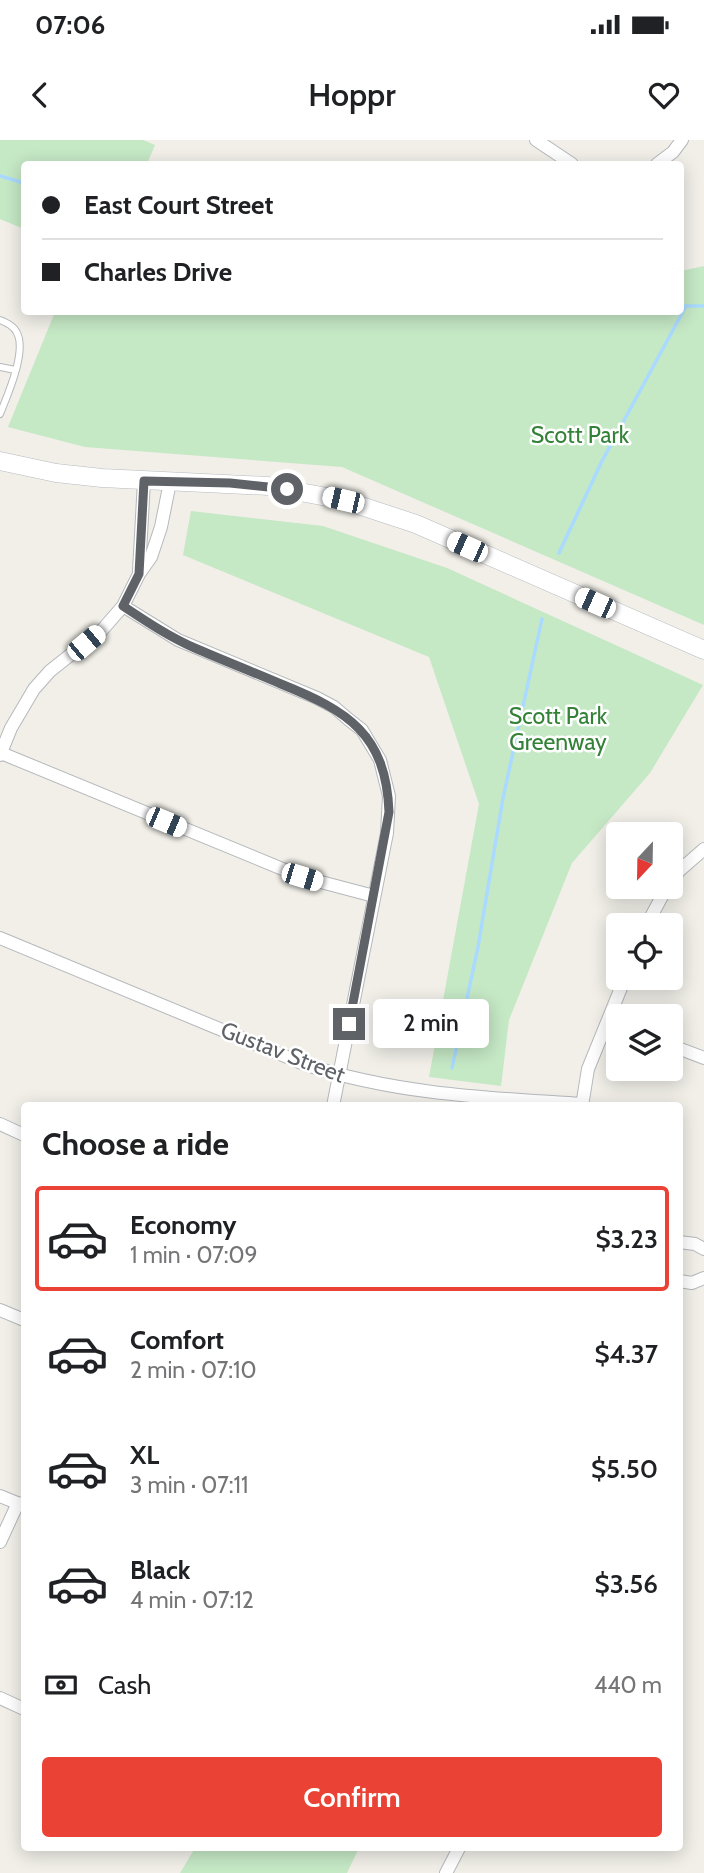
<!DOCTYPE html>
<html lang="en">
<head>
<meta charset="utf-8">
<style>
	:root { --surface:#fff; --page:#f2f2f2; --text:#202124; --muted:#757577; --line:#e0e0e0; --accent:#ea4335 }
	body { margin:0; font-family:Cabin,sans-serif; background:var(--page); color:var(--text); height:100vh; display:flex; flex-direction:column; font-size:26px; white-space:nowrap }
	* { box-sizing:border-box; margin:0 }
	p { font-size:23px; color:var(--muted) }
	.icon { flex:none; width:38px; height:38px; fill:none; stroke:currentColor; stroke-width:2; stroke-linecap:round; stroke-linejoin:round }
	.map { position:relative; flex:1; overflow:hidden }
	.side { position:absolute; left:21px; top:962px; width:662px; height:749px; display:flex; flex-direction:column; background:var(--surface); border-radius:7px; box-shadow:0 4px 18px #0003 }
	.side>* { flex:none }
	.banner { position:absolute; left:21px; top:21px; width:663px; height:154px; border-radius:7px; box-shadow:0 4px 18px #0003; display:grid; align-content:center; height:154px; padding:0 21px; background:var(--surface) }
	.needle { width:46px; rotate:202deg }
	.buttons { position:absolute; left:606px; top:682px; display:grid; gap:14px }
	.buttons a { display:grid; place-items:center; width:77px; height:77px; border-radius:7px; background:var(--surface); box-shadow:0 4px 18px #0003; font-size:35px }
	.end { position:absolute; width:32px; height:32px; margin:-16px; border:9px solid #5f6368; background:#fff; box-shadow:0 0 0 4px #fff }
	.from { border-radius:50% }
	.bubble { position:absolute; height:49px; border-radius:7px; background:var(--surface); box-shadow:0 4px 18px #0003; font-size:23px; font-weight:600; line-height:49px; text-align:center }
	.car { position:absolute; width:21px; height:42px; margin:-21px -10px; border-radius:9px; box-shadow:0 0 5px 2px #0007; background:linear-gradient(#fff 24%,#345 0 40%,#fff 0 76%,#345 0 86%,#fff 0) }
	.banner b { display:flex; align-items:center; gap:24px; height:66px; font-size:26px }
	.banner b+b { border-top:2px solid var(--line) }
	.banner i { width:18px; height:18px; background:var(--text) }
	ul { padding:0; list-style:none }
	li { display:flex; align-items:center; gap:21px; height:105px; margin:0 14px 10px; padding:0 7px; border:4px solid transparent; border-radius:7px }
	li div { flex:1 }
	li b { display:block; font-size:26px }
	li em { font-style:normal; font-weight:600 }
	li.selected { border-color:var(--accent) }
	li>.icon { width:63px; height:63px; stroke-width:1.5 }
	h2 { padding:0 21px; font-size:32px; line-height:84px }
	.pay { display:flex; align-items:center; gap:18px; height:77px; padding:0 21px; font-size:26px }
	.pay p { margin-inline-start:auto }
	.primary-button { display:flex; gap:14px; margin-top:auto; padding:14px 21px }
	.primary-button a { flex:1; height:80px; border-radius:7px; background:var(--accent); color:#fff; font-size:28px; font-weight:600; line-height:80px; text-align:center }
	.status { display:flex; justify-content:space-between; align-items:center; height:49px; padding:0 35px; background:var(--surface); direction:ltr }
	.status svg { height:19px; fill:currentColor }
	header { display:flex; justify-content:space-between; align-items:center; height:91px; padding:0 21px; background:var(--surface); font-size:32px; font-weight:600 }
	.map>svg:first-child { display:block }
</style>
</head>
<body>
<div class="status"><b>07:06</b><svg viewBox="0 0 49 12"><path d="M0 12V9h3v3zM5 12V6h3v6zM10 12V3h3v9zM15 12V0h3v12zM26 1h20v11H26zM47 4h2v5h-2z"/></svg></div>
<header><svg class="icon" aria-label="back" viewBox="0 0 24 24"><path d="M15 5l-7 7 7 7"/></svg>Hoppr<svg class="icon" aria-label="heart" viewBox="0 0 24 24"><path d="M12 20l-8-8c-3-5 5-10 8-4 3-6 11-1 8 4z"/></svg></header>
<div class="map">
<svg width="704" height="1733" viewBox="0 0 704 1733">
	<rect width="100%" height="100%" fill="#f1efe8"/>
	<path fill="#c5e8c5" d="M0,0h143l12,5 -8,19h-123v65l-24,-10z
		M704,126v359l-362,-158 -257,-20 -77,-20 47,-115h626v-41z
		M191,371l132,15 124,42 256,117 -53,88 -78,90 -63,157 -8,66 -72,-9 50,-273 -50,-147 -246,-102z
		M195,1708h164l-12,25h-167z"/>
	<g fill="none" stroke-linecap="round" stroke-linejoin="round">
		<path stroke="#aadaff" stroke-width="3.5" d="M0,36l24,7
			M681,166h23
			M559,413l43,-92 84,-155
			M452,928l26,-121 25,-149 39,-179"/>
		<defs>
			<path id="lane" d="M0,180c7,3 14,6 17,13 10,19 -10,63 -17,81
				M0,227l15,3"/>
			<path id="street" d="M536,0l36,24
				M657,24l16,-12 9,-12
				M139,431l5,-90
				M123,466l55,34 139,58 17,9 14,12 14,11 18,30 9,36 -2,37 -54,273
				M1,613l301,124 72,19
				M0,615l11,-27 23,-39 16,-18 53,-42 20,-23 16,-32 12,-17 10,-30 9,-45
				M670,742l10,-12 24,-21
				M646,786l21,-39
				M0,798l304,126c90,30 183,34 278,40
				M670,905l34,13
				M582,966l6,-37 37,-91
				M0,984l24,11
				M679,1102l16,2 9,5
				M679,1141l13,2 12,-5
				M0,1170l24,10
				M0,1356l22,9
				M0,1402l18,-39
				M0,1558l24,11
				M446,1733l13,-25"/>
			<path id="secondary" d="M0,321l56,12 46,5 166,8 75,14 73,24 288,126"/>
		</defs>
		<use href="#lane" stroke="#b5b8bc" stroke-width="8"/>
		<use href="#street" stroke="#b5b8bc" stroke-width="14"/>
		<use href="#secondary" stroke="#b6babf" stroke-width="19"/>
		<use href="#lane" stroke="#fff" stroke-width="6"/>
		<use href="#street" stroke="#fff" stroke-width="12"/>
		<use href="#secondary" stroke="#fff" stroke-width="18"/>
	</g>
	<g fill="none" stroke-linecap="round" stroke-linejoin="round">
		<path stroke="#5f6368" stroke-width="9" d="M287,349l-57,-6 -86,-2 -5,93 -16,32c24,16 48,32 74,43 28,12 56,23 84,35 67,27 105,50 108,128l-40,212"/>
	</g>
	<g text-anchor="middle" stroke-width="5" stroke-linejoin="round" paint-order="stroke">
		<g font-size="23" fill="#348238" stroke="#fff">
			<text x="580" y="303">Scott Park</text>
			<text x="558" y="584">Scott Park<tspan x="558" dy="26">Greenway</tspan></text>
		</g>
		<g font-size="23" fill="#5f6368" stroke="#fff">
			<text transform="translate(283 912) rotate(21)" y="8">Gustav Street</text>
		</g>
	</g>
</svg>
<div class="buttons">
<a><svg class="needle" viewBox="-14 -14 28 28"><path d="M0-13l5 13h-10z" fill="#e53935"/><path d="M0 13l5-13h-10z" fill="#757577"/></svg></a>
<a><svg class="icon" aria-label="locate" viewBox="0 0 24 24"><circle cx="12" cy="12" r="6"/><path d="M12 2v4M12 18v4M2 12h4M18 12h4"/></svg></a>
<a><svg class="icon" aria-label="layers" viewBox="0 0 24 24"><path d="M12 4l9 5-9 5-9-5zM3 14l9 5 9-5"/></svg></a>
</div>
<i class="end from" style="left:287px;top:349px"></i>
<i class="end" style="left:349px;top:884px"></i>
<div class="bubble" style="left:373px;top:859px;width:116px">2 min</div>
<i class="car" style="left:343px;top:360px;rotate:283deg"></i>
<i class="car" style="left:467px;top:407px;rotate:294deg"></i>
<i class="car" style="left:595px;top:463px;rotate:294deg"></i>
<i class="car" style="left:86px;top:503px;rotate:50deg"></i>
<i class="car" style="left:166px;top:682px;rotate:113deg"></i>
<i class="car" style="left:302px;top:737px;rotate:107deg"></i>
<div class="banner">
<b><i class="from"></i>East Court Street</b>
<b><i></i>Charles Drive</b>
</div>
<section class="side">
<h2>Choose a ride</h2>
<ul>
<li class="selected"><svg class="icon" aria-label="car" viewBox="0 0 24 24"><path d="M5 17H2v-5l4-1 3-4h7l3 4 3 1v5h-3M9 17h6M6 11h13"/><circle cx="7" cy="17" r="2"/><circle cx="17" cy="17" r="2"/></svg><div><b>Economy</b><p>1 min · 07:09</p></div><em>$3.23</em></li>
<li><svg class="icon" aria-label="car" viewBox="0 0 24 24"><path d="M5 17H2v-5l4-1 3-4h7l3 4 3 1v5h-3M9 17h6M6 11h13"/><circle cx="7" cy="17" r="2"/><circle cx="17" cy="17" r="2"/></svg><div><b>Comfort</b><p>2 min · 07:10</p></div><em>$4.37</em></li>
<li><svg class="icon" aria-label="car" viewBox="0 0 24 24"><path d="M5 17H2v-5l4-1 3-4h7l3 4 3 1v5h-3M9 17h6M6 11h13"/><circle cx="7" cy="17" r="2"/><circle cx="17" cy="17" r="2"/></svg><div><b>XL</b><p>3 min · 07:11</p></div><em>$5.50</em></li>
<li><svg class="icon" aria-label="car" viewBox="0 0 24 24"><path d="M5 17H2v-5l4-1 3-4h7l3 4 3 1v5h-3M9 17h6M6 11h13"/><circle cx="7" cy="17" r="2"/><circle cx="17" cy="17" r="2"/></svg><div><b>Black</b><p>4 min · 07:12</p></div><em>$3.56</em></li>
</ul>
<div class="pay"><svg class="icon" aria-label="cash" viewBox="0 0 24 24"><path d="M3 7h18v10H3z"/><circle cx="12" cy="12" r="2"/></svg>Cash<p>440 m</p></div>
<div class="primary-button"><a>Confirm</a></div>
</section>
</div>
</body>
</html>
